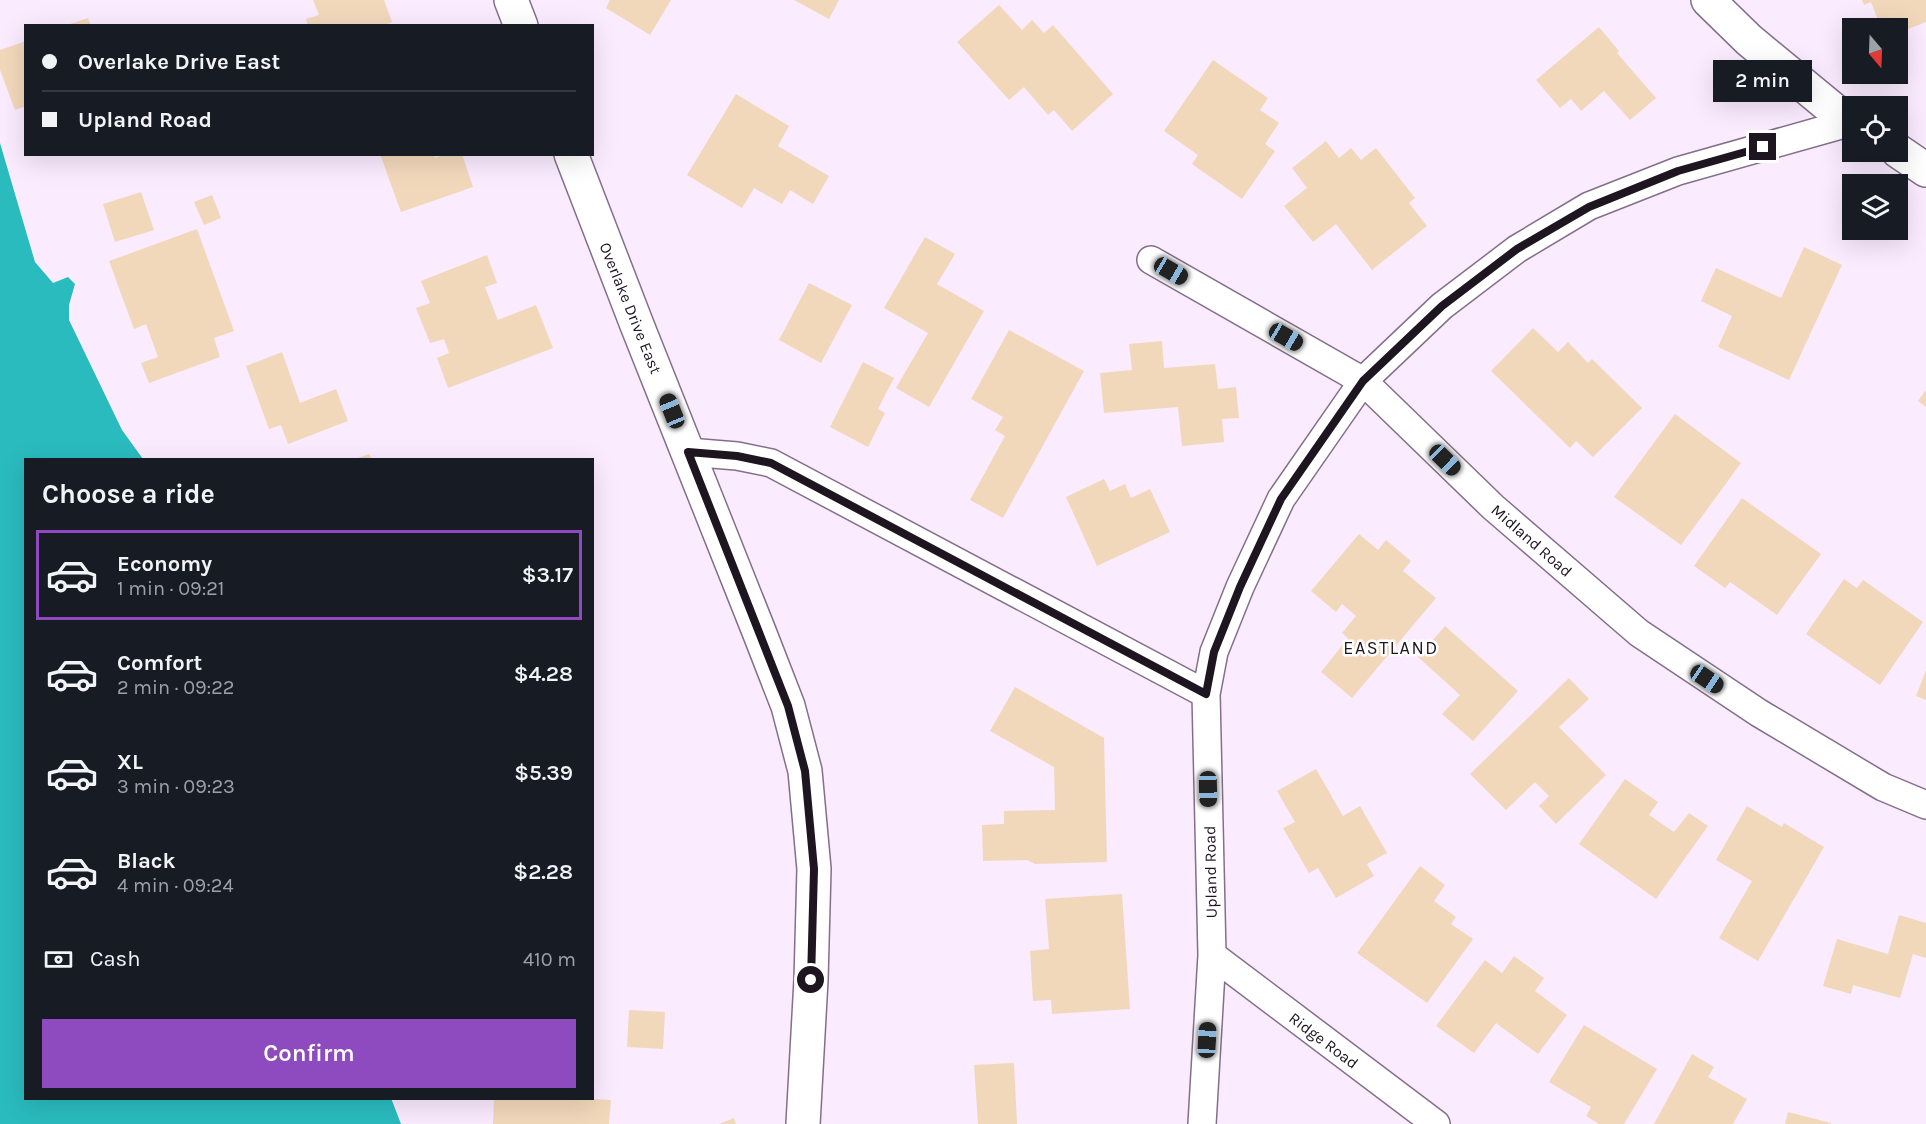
<!DOCTYPE html>
<html lang="en">
<head>
<meta charset="utf-8">
<style>
	:root { --surface:#171b24; --page:#242831; --text:#f1f3f6; --muted:#9ea1a6; --line:#363941; --accent:#8e4bbf }
	body { margin:0; font-family:Karla,sans-serif; background:var(--page); color:var(--text); height:100vh; display:flex; flex-direction:column; font-size:22px; white-space:nowrap }
	* { box-sizing:border-box; margin:0 }
	p { font-size:20px; color:var(--muted) }
	.icon { flex:none; width:33px; height:33px; fill:none; stroke:currentColor; stroke-width:2; stroke-linecap:round; stroke-linejoin:round }
	.map { position:relative; flex:1; overflow:hidden }
	.side { position:absolute; left:24px; top:458px; width:570px; height:642px; display:flex; flex-direction:column; background:var(--surface); border-radius:0px; box-shadow:0 6px 24px #0002 }
	.side>* { flex:none }
	.banner { position:absolute; left:24px; top:24px; width:570px; height:132px; border-radius:0px; box-shadow:0 6px 24px #0002; display:grid; align-content:center; height:132px; padding:0 18px; background:var(--surface) }
	.needle { width:39px; rotate:161deg }
	.controls { position:absolute; left:1842px; top:18px; display:grid; gap:12px }
	.controls a { display:grid; place-items:center; width:66px; height:66px; border-radius:0px; background:var(--surface); box-shadow:0 6px 24px #0002; font-size:30px }
	.end { position:absolute; width:27px; height:27px; margin:-14px; border:8px solid #1d151f; background:#fff; box-shadow:0 0 0 3px #fff }
	.from { border-radius:50% }
	.bubble { position:absolute; height:42px; border-radius:0px; background:var(--surface); box-shadow:0 6px 24px #0002; font-size:20px; font-weight:600; line-height:42px; text-align:center }
	.car { position:absolute; width:18px; height:36px; margin:-18px -9px; border-radius:8px; box-shadow:0 0 4px 2px #0007; background:linear-gradient(#222 24%,#8ab4d8 0 40%,#222 0 76%,#8ab4d8 0 86%,#222 0) }
	.banner b { display:flex; align-items:center; gap:21px; height:57px; font-size:22px }
	.banner b+b { border-top:2px solid var(--line) }
	.banner i { width:15px; height:15px; background:var(--text) }
	ul { padding:0; list-style:none }
	li { display:flex; align-items:center; gap:18px; height:90px; margin:0 12px 9px; padding:0 6px; border:3px solid transparent; border-radius:0px }
	li div { flex:1 }
	li b { display:block; font-size:22px }
	li em { font-style:normal; font-weight:600 }
	li.on { border-color:var(--accent) }
	li>.icon { width:54px; height:54px; stroke-width:1.5 }
	h2 { padding:0 18px; font-size:27px; line-height:72px }
	.pay { display:flex; align-items:center; gap:15px; height:66px; padding:0 18px; font-size:22px }
	.pay p { margin-inline-start:auto }
	.button { display:flex; gap:12px; margin-top:auto; padding:12px 18px }
	.button a { flex:1; height:69px; border-radius:0px; background:var(--accent); color:#fff; font-size:24px; font-weight:600; line-height:69px; text-align:center }
	.map>svg:first-child { display:block }
</style>
</head>
<body>
<div class="map">
<svg width="1926" height="1124" viewBox="0 0 1926 1124">
	<rect width="100%" height="100%" fill="#faebfe"/>
	<path fill="#2abbbf" d="M0,143l35,119 18,21 15,-6 7,7 -6,21v15l53,110 21,29h-117v639h365l10,26h-401z"/>
	<path fill="#f2d8bb" d="M313,0h71l8,22 -9,4h-75l-2,-7 13,-4z
		M610,0h61l-21,35 -44,-27z
		M794,0h45l-10,19z
		M1862,0h64v22l-28,11v-5h-17l-10,-26 -7,3z
		M999,5l23,25 10,-10 12,13 9,-8 60,69 -41,37 -18,-21 -6,5 -24,-28 -15,13 -52,-58z
		M88,18l3,8h-24v-1z
		M1599,27l20,24 -2,2 39,45 -26,22 -26,-29 -23,20 -10,-12 -11,9 -24,-28z
		M26,41v65l-11,4 -15,-40v-20z
		M1213,60l55,38 -8,12 19,13 -14,21 10,7 -33,48 -50,-35 6,-9 -34,-24z
		M736,94l53,32 -11,20 51,30 -16,28 -23,-14 -8,14 -28,-16 -12,20 -55,-33z
		M1326,141l13,17 12,-10 10,12 15,-12 39,50 -6,5 18,23 -55,44 -36,-46 -23,18 -29,-36 23,-18 -15,-20z
		M380,154h54l1,4 10,-4h17l11,33 -72,25z
		M141,192l13,38 -39,12 -12,-38z
		M212,195l9,23 -17,7 -10,-23z
		M197,229l37,102 -20,7 6,19 -71,26 -8,-20 17,-6 -12,-33 -12,5 -25,-68z
		M925,237l30,17 -18,30 47,27 -55,96 -33,-19 32,-55 -44,-25z
		M1804,247l38,18 -53,115 -71,-33 14,-31 -31,-15 15,-33 65,30z
		M487,255l10,28 -12,4 13,33 38,-15 17,43 -105,40 -11,-30 12,-5 -5,-14 -14,4 -14,-35 14,-5 -9,-22z
		M809,283l43,22 -31,58 -42,-23z
		M1533,328l25,24 10,-10 20,21 4,-4 50,49 -49,49 -17,-16 -6,7 -79,-77z
		M1009,330l75,41 -81,147 -33,-18 35,-64 -10,-6 8,-13 -32,-18z
		M1162,341l2,27 51,-4 3,25 18,-2 3,31 -17,1 2,23 -42,4 -4,-39 -74,6 -4,-40 32,-3 -3,-26z
		M282,352l18,51 36,-14 12,32 -60,23 -7,-19 -12,4 -23,-63z
		M863,362l31,16 -16,31 7,4 -17,34 -38,-20z
		M1926,390v17l-8,-6z
		M1675,414l66,49 -60,82 -67,-48z
		M369,454l3,5h-17z
		M1104,479l6,12 15,-7 6,14 19,-9 20,43 -73,34 -31,-69z
		M1742,498l79,56 -44,61 -47,-33 -5,6 -31,-22z
		M1359,534l19,16 8,-10 25,21 -8,10 33,27 -84,100 -31,-26 27,-34 -6,-5 14,-17 -14,-12 -6,8 -25,-21z
		M1844,579l13,9 6,-8 60,42 -43,63 -74,-51z
		M1445,626l73,65 -45,50 -31,-27 18,-19 -42,-38z
		M1926,670v30l-10,-4z
		M1569,678l20,21 -30,28 47,48 -50,49 -17,-18 10,-10 -14,-14 -29,28 -36,-36z
		M1015,687l89,51 3,124 -72,2 -8,-4 -44,1 -1,-36 22,-1v-13l51,-1 -1,-43 -64,-36z
		M1316,769l27,47 17,-10 27,47 -20,11 7,12 -38,22 -18,-30 -9,5 -26,-45 12,-6 -18,-31z
		M1625,779l33,23 -9,13 25,17 15,-19 19,13 -52,73 -77,-55z
		M1747,806l35,21 2,-4 40,24 -66,114 -39,-23 33,-57 -36,-21z
		M1420,866l25,19 -11,16 22,16 -5,7 22,15 -46,64 -70,-50z
		M1122,894l8,115 -78,5 -1,-14 -18,1 -3,-50 19,-2 -4,-50z
		M1899,915l27,8v35l-13,-4 -13,44 -47,-13 -2,9 -28,-8 14,-47 51,15z
		M1514,956l30,22 -9,13 32,24 -29,39 -42,-31 -22,30 -38,-27 49,-66 17,13z
		M629,1010l36,2 -2,37 -36,-2z
		M1584,1025l73,44 -33,55h-25l-13,-8 5,-9 -42,-25z
		M1692,1054l22,13 -6,10 39,22 -14,25h-79z
		M1014,1063l3,61h-39l-4,-59z
		M494,1098h78l39,2 -2,24h-116z
		M1788,1112l43,11v1h-46z
		M734,1118l2,6h-17z"/>
	<g fill="none" stroke-linecap="round" stroke-linejoin="round">
		<defs>
			<path id="minor" d="M1151,260l212,121 130,126 146,126 120,80 124,74 43,18
				M688,452l49,4 34,7 435,231
				M1212,955l224,169
				M1202,1124l10,-169 -6,-261 8,-42 26,-65 41,-88 82,-118 79,-75 75,-57 72,-43 89,-35 170,-48"/>
			<path id="tertiary" d="M511,0l10,26
				M1708,0l41,40 103,85
				M1898,151l28,19
				M571,154l66,171 123,309 28,72 17,65 9,98 -3,111 -8,144"/>
		</defs>
		<use href="#minor" stroke="#846f8a" stroke-width="30"/>
		<use href="#tertiary" stroke="#846f8a" stroke-width="36"/>
		<use href="#minor" stroke="#fff" stroke-width="27"/>
		<use href="#tertiary" stroke="#fff" stroke-width="33"/>
	</g>
	<g fill="none" stroke-linecap="round" stroke-linejoin="round">
		<path stroke="#1d151f" stroke-width="8" d="M811,980l3,-111 -9,-98 -17,-65 -100,-254 49,4 34,7 435,231 8,-42 26,-65 41,-88 82,-118 79,-75 75,-57 72,-42 89,-36 85,-24"/>
	</g>
	<g text-anchor="middle" stroke-width="5" stroke-linejoin="round" paint-order="stroke">
		<g font-size="16" fill="#1d151f" stroke="#fff">
			<text transform="translate(631 308) rotate(68)" y="6">Overlake Drive East</text>
			<text transform="translate(1532 540) rotate(41)" y="6">Midland Road</text>
			<text transform="translate(1210 872) rotate(-91)" y="6">Upland Road</text>
			<text transform="translate(1324 1040) rotate(37)" y="6">Ridge Road</text>
		</g>
		<g font-size="18" letter-spacing="1.5" fill="#1d151f" stroke="#fff">
			<text x="1391" y="654">EASTLAND</text>
		</g>
	</g>
</svg>
<div class="controls">
<a><svg class="needle" viewBox="-14 -14 28 28"><path d="M0-13l5 13h-10z" fill="#e53935"/><path d="M0 13l5-13h-10z" fill="#9ea1a6"/></svg></a>
<a><svg class="icon" aria-label="locate" viewBox="0 0 24 24"><circle cx="12" cy="12" r="6"/><path d="M12 2v4M12 18v4M2 12h4M18 12h4"/></svg></a>
<a><svg class="icon" aria-label="layers" viewBox="0 0 24 24"><path d="M12 4l9 5-9 5-9-5zM3 14l9 5 9-5"/></svg></a>
</div>
<i class="end from" style="left:811px;top:980px"></i>
<i class="end" style="left:1763px;top:147px"></i>
<div class="bubble" style="left:1713px;top:60px;width:99px">2 min</div>
<i class="car" style="left:1171px;top:271px;rotate:120deg"></i>
<i class="car" style="left:1286px;top:337px;rotate:120deg"></i>
<i class="car" style="left:672px;top:411px;rotate:338deg"></i>
<i class="car" style="left:1445px;top:460px;rotate:134deg"></i>
<i class="car" style="left:1707px;top:679px;rotate:124deg"></i>
<i class="car" style="left:1208px;top:789px;rotate:179deg"></i>
<i class="car" style="left:1207px;top:1040px;rotate:3deg"></i>
<div class="banner">
<b><i class="from"></i>Overlake Drive East</b>
<b><i></i>Upland Road</b>
</div>
<section class="side">
<h2>Choose a ride</h2>
<ul>
<li class="on"><svg class="icon" aria-label="car" viewBox="0 0 24 24"><path d="M5 17H2v-5l4-1 3-4h7l3 4 3 1v5h-3M9 17h6M6 11h13"/><circle cx="7" cy="17" r="2"/><circle cx="17" cy="17" r="2"/></svg><div><b>Economy</b><p>1 min · 09:21</p></div><em>$3.17</em></li>
<li><svg class="icon" aria-label="car" viewBox="0 0 24 24"><path d="M5 17H2v-5l4-1 3-4h7l3 4 3 1v5h-3M9 17h6M6 11h13"/><circle cx="7" cy="17" r="2"/><circle cx="17" cy="17" r="2"/></svg><div><b>Comfort</b><p>2 min · 09:22</p></div><em>$4.28</em></li>
<li><svg class="icon" aria-label="car" viewBox="0 0 24 24"><path d="M5 17H2v-5l4-1 3-4h7l3 4 3 1v5h-3M9 17h6M6 11h13"/><circle cx="7" cy="17" r="2"/><circle cx="17" cy="17" r="2"/></svg><div><b>XL</b><p>3 min · 09:23</p></div><em>$5.39</em></li>
<li><svg class="icon" aria-label="car" viewBox="0 0 24 24"><path d="M5 17H2v-5l4-1 3-4h7l3 4 3 1v5h-3M9 17h6M6 11h13"/><circle cx="7" cy="17" r="2"/><circle cx="17" cy="17" r="2"/></svg><div><b>Black</b><p>4 min · 09:24</p></div><em>$2.28</em></li>
</ul>
<div class="pay"><svg class="icon" aria-label="cash" viewBox="0 0 24 24"><path d="M3 7h18v10H3z"/><circle cx="12" cy="12" r="2"/></svg>Cash<p>410 m</p></div>
<div class="button"><a>Confirm</a></div>
</section>
</div>
</body>
</html>
